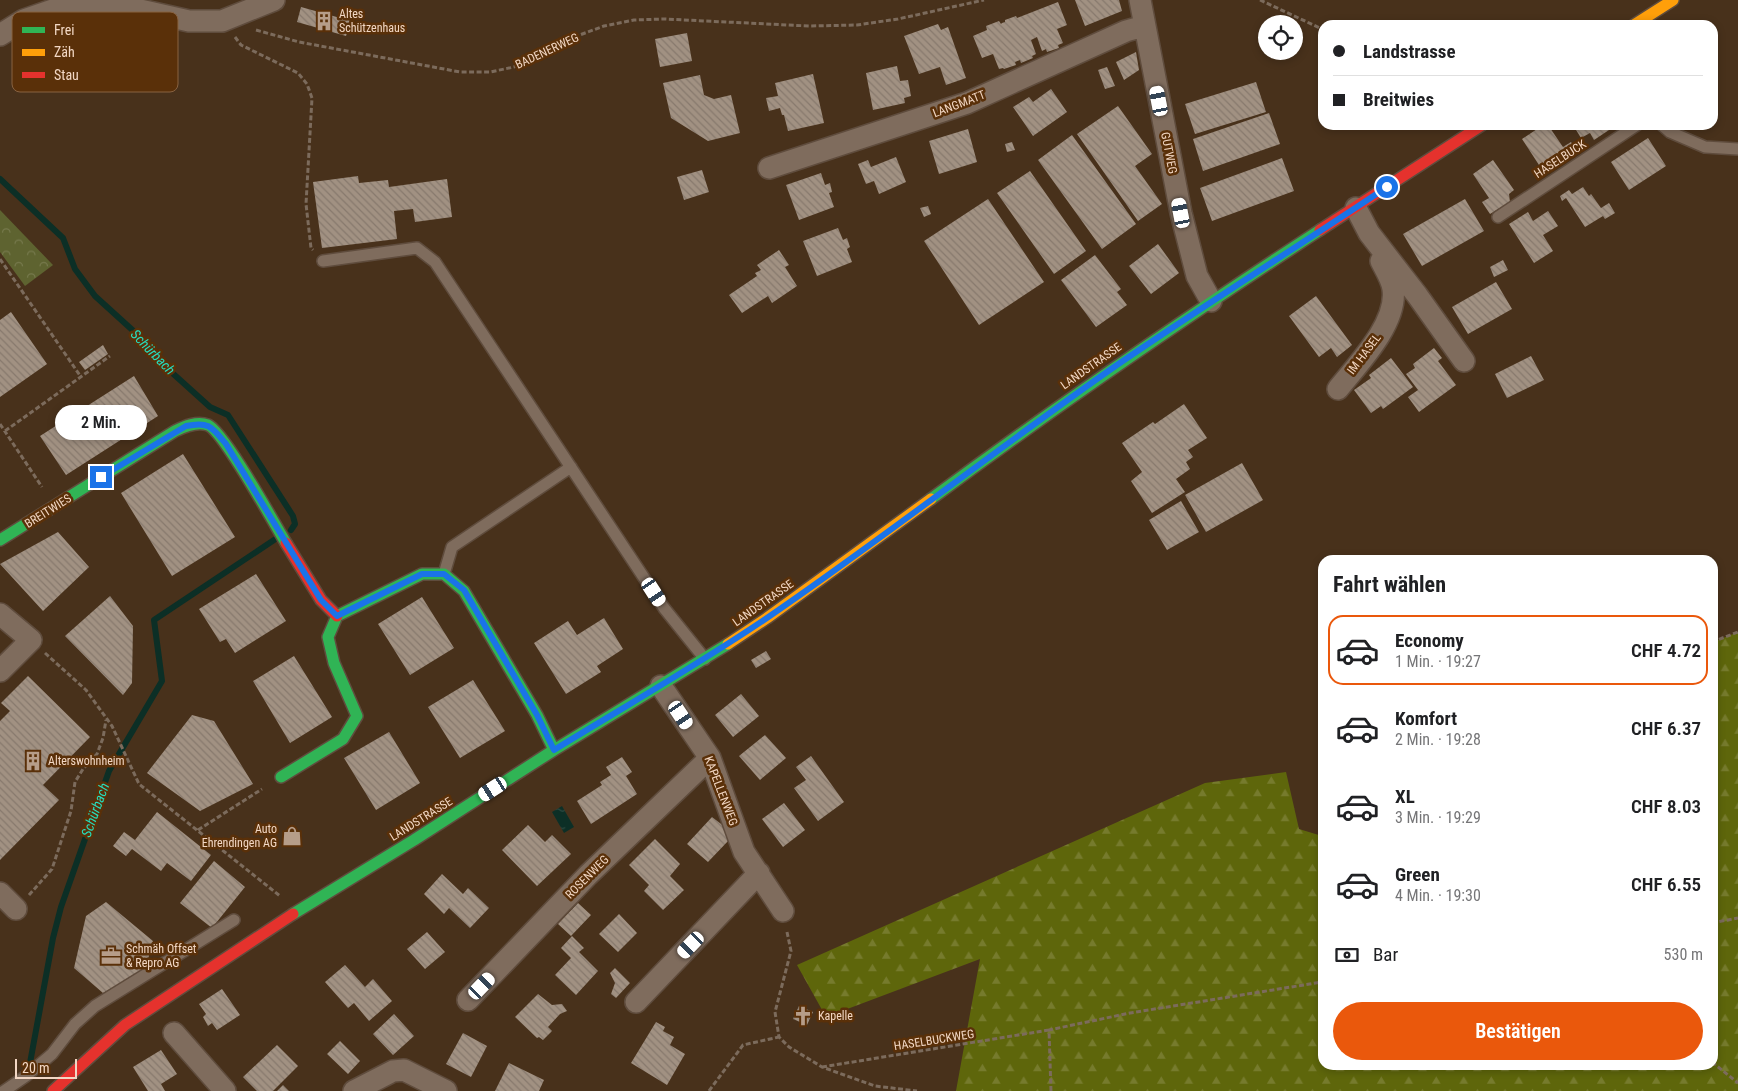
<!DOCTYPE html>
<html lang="de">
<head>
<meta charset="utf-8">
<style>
	:root { --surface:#fff; --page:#f2f2f2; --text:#202124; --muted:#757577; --line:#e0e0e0; --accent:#ea580c }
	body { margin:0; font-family:"Roboto Condensed",sans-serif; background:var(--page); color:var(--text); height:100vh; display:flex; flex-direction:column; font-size:19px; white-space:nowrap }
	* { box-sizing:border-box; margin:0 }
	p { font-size:16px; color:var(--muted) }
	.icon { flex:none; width:28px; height:28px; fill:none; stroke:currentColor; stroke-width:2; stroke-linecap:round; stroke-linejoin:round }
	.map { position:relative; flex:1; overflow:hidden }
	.sheet { position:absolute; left:1318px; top:555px; width:400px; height:515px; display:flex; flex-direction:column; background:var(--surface); border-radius:15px; box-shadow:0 2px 8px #0003 }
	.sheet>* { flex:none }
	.banner { position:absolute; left:1318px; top:20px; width:400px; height:110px; border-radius:15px; box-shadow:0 2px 8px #0003; display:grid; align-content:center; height:110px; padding:0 15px; background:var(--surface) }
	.fabs { position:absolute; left:1258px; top:15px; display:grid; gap:10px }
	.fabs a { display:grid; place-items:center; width:45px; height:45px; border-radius:50%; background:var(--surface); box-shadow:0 2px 8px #0003; font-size:25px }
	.scale { position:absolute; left:15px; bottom:12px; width:62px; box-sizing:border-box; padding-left:5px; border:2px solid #f2d7c4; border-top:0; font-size:14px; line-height:18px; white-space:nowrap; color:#f2d7c4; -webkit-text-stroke:4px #5a3009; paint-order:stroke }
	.end { position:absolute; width:22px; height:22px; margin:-11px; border:6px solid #1a73e8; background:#fff; box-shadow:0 0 0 2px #fff }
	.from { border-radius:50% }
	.bubble { position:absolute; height:35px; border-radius:18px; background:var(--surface); box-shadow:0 2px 8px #0003; font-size:16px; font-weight:600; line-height:35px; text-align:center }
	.car { position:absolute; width:15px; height:30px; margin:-15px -8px; border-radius:6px; box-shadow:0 0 4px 1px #0007; background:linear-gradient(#fff 24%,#345 0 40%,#fff 0 76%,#345 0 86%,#fff 0) }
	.banner b { display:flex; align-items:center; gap:18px; height:48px; font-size:19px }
	.banner b+b { border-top:1px solid var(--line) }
	.banner i { width:12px; height:12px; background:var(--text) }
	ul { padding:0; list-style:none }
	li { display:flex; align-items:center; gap:15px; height:70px; margin:0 10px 8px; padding:0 5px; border:2px solid transparent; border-radius:15px }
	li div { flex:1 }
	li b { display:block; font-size:19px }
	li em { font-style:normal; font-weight:600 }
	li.on { border-color:var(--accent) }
	li>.icon { width:45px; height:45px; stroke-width:1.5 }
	h2 { padding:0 15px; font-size:22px; line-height:60px }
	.pay { display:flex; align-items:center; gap:12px; height:55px; padding:0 15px; font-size:19px }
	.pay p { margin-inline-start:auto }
	.primary-button { display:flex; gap:10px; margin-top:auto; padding:10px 15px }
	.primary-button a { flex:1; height:58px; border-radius:30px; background:var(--accent); color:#fff; font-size:20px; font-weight:600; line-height:58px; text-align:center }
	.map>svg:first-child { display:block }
</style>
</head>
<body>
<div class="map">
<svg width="1738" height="1091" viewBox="0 0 1738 1091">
	<defs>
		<pattern id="forest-firs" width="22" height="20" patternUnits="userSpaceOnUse" patternTransform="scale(1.25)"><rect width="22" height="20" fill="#5e660b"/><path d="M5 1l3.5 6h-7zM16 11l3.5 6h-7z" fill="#767b2d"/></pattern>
		<pattern id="park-crowns" width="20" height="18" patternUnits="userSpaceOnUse" patternTransform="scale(1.25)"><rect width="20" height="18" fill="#5e6330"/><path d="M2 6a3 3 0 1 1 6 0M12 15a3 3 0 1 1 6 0" fill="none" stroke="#76794c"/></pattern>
		<pattern id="water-ripples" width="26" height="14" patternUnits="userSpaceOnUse" patternTransform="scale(1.25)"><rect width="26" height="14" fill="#0c2f26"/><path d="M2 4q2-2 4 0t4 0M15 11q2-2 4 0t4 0" fill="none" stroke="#304c44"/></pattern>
		<pattern id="building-back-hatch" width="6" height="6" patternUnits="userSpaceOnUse" patternTransform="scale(1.25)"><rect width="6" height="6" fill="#a19182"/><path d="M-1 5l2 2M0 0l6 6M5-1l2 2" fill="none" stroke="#87796d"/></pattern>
	</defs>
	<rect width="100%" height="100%" fill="#48311b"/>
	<path fill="url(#forest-firs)" d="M1738,632v459h-782l24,-132 -154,58 -29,-52 408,-182 81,-11 13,57 23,7v229h390l1,-423z"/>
	<path fill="url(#park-crowns)" d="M0,210l53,55 -28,21 -25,-34z"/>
	<path fill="url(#water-ripples)" d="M562,806l12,21 -10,6 -12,-21z"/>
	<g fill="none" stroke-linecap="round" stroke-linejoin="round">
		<path stroke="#0c2f26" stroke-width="6" d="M0,179l63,59 12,31 20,27 44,40 30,34 41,37 18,8 65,101 2,8 -4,6
			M30,1063l23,-125 8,-31 48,-136 53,-90 -8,-61 120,-80"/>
	</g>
	<path fill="url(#building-back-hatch)" d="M1075,0h44l3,11 -37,15z
		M1058,2l9,23 -10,4 6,14 -5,2 1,3 -12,4 -1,-3 -4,2 -5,-14 -6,3 5,14 -4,2 1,2 -12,5 -1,-3 -5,2 1,3 -12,4 -1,-1 -4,1 -6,-15 -11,4 -9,-22 14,-6 -1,-4 13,-5 2,3 1,-1 3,-1v-2l11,-4 1,2z
		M301,7l50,14 -5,15 -49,-14z
		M938,24l3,6 7,-3 18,51 -20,7 -6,-18 -21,7 -15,-38z
		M687,33l5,28 -32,6 -5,-28z
		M1136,52l3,18 -15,10 -8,-18z
		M897,66l3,15 8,-1 3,16 -7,2 1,5 -32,7 -7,-37z
		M1107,67l8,19 -10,3 -7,-19z
		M813,74l11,49 -36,8 -4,-16h-2l-2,-7 -11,3 -3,-13 12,-2 -3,-13z
		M700,75l4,20 10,4 17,-4 9,38 -32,8 -37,-23 -8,-35z
		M1256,82l10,30 -71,22 -10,-30z
		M1051,89l16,23 -34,24 -20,-29 16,-10 4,5z
		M1118,106l34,48 -17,12 27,38 -24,17 -61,-87z
		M1269,113l11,31 -77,27 -10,-32z
		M1543,125h5l15,22 8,-5 7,11 -13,9 -2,-2 -17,11 -5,-7 -2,1 -17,-26z
		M1573,125h41l1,1 -21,14 -4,-7 -9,5z
		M968,129l9,33 -38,12 -10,-33z
		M1072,135l64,89 -34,25 -64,-89z
		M1648,138l18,28 -37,24 -18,-28z
		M1012,142l3,8 -8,2 -2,-8z
		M896,157l10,25 -27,12 -5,-13 -8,3 -8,-20 10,-4 3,7z
		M1282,158l12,33 -82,30 -12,-33z
		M1493,160l21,30 -5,4 1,8 -20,12 -8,-12 7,-4 -16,-24z
		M702,170l7,22 -25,8 -7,-23z
		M1030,171l56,80 -32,23 -57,-81z
		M821,173l4,12 5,-2 2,9 -3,1 5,14 -35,13 -13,-35z
		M358,176l1,7 29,-3 1,7 58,-8 5,38 -37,5 -2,-13 -19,2 3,28 -75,9 -9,-66z
		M1583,187l6,9 2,-2 10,14 8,-5 6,10 -10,6 -2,-3 -18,11 -19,-29 -4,3 -2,-5 9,-6 3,4z
		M988,199l56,83 -65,43 -55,-84z
		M1465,199l19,32 -62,35 -19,-32z
		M928,206l3,8 -7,3 -4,-9z
		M1548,211l10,15 -15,9 10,16 -19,12 -25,-39 19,-12 5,9z
		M838,228l5,12 4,-2 3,9 -3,2 5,13 -35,14 -14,-35z
		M1158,244l21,29 -28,21 -22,-28z
		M779,250l10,15 -4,2 12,19 -25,17 -4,-7 -26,17 -13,-18 28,-19 -2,-3 6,-3 -4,-5z
		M1095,255l26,34 -4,3 10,13 -31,22 -35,-47z
		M1503,260l5,10 -14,7 -4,-10z
		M1496,282l16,27 -44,25 -16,-27z
		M1316,296l36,49 -15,12 -6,-9 -12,9 -30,-41z
		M11,312l36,52 -47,33v-77z
		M103,345l5,9 -23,16 -6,-8z
		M1434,348l8,10 -4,3 18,24 -37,27 -11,-15 10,-7 -12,-16 9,-6 -2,-4z
		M1531,356l13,24 -37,18 -12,-24z
		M1391,358l22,29 -30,22 -2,-3 -10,7 -17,-23 17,-12 -2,-3z
		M134,376l24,40 -92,59 -26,-39z
		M1184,404l23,34 -19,12 5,7 -7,5 4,7 -14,10 9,13 -33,21 -21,-32 11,-9 -20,-29 31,-21 2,2z
		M183,454l52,83 -63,39 -51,-83z
		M1242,463l21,37 -57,32 -21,-37z
		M1181,501l18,31 -32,18 -18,-30z
		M58,532l31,35 -46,44 -43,-47z
		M256,574l30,47 -51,32 -9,-14 -6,3 -21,-33z
		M110,596l23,30 -1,57 -9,12 -58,-59z
		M422,597l32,51 -44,27 -32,-51z
		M604,618l19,31 -26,17 4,6 -35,22 -32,-51 34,-22 9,14z
		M766,651l5,8 -15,9 -5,-8z
		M294,656l38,61 -42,26 -37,-62z
		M28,676l62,61 -47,48 16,15 -59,60v-139l10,-10 -9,-8z
		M473,680l32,51 -45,27 -32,-51z
		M741,694l18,22 -26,21 -18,-22z
		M192,715l22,6 39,63 -53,27 -53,-38z
		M389,732l31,51 -44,27 -32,-52z
		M765,735l21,23 -26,22 -21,-24z
		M811,756l33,46 -26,19 -24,-33 12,-8 -10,-13z
		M622,757l10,15 -6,4 11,18 -46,30 -14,-23 25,-16 -2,-3 11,-7 -5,-8z
		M784,803l21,27 -22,17 -21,-28z
		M157,812l54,43 -20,26 -24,-18 -6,8 -29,-22 -6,7 -13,-10 11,-14 11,8z
		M712,817l13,10 4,13 -21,22 -21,-18z
		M528,825l17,17 7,-7 19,19 -34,32 -35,-36z
		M655,839l25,25 -10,12 14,14 -21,20 -19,-19 5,-6 -20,-20z
		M214,861l31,26 -33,41 -32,-25z
		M442,874l21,20 5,-6 21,20 -19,20 -21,-20 -5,6 -20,-20z
		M106,902l47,39 -8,29 -42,23 -29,-25 12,-52z
		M578,903l13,12 -20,21 -13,-12z
		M619,914l18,19 -19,19 -19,-18z
		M427,932l18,20 -20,17 -18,-20z
		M572,936l12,12 -5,4 19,19 -22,24 -21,-20 16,-17 -10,-10z
		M345,965l20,22 8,-8 19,22 -23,20 -15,-18 -6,5 -23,-26z
		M615,968l15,15 -14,15 -5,-4 4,-11 -5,-10z
		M222,989l18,26 -23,15 -5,-7 -4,3 -5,-9 3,-3 -7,-10z
		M538,994l14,11 10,-1 5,7 -7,3 -12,13 4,4 -9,9 -4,-3 -2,1 -22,-21z
		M799,1006l14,6 -6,13 -14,-6z
		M394,1014l20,22 -21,19 -20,-21z
		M656,1022l9,5 -2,4 11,6 -4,8 15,9 -18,31 -36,-22z
		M463,1033l24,13 -16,31 -25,-13z
		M340,1041l20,20 -12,13 -21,-20z
		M277,1045l21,21 -25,25h-16l-14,-14z
		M161,1050l16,24 -16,10 4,7h-17l-15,-24z
		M509,1063l35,17 -5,11h-44z
		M283,1085l6,6h-12z"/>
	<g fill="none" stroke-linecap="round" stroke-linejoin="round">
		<defs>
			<path id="lane" d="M1662,125l8,7 35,15 33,2
				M1498,217l139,-92
				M323,261l94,-13 18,14 229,346 41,51
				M444,574l8,-27 119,-80
				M4,1091l22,-15 26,-22 23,-30 20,-18 139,-86"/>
			<path id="street" d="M1140,0l41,213 16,63 14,25
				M0,35l24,-15 40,-14 54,-1 71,16h33l52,-21
				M769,168l198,-65 159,-72 18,-5
				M1356,208l13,25 48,62 47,66
				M1338,389c20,-25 60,-66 55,-100 -1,-9 -8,-20 -12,-28
				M0,614l31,26 -31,31
				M661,686l49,72 34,94 39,59
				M0,893l16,16
				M468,1000l120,-125 122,-117
				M636,1002l123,-129
				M174,1033l51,58
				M354,1091l39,-20 11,-1 42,21"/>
			<path id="fast" d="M931,499c127,-94 257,-183 389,-269
				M0,540l175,-109c10,-5 22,-10 33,-6 16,7 66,98 78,118
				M281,777l62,-38 14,-23 -23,-53 -6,-26 9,-21 85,-42h22l20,17 73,124 17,35
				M293,914l121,-74 140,-90 174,-106"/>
			<path id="slow" d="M1634,25l39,-25
				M728,644l39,-26 164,-119"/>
			<path id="jam" d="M1320,230l162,-105
				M286,543l35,57 16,16
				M53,1091l72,-66 168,-111"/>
		</defs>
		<use href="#lane" stroke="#5f4c3d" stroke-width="14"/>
		<use href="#street" stroke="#5f4c3d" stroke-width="24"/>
		<use href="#fast" stroke="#5f4c3d" stroke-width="14"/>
		<use href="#slow" stroke="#5f4c3d" stroke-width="14"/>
		<use href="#jam" stroke="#5f4c3d" stroke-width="14"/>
		<path stroke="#7c6b5c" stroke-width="3" stroke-dasharray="5 2.5" stroke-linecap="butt" d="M1260,0l62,29
			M256,30l43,12 161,30h30l24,-5 52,-27 38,-14 30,-6 30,-1 145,7 48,-1 41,-6 86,-19
			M235,37l6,8 57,28 9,11 5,14 -6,106 5,44 2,2
			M0,259l81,118
			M0,424l42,63
			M5,431l105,-75
			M1712,642l26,-10
			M45,653l41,37 26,36 27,58 141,112
			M198,830l64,-41
			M29,895l23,-26 19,-58 4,-29 8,-13 14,-15 6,-16 3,-18
			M1712,923l26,-5
			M787,932l4,19 -16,61 4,25 10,10 33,20 53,19 42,5
			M1712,1062l26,21
			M822,1067l227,-37
			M709,1091l34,-46 36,-8
			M1051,1091l-2,-61 81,-17 192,-31"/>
		<use href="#lane" stroke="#7f6c5d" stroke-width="11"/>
		<use href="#street" stroke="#7f6c5d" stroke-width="21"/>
		<use href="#fast" stroke="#30b455" stroke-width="11"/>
		<use href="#slow" stroke="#ff9f0a" stroke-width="11"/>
		<use href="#jam" stroke="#e5322d" stroke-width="11"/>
	</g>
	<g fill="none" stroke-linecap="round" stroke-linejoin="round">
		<path stroke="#1a73e8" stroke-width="6" d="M101,477l85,-51c23,-5 26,1 40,18l95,156 16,16 85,-42h22l20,16 73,125 17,35c70,-43 142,-84 210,-130 120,-82 234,-172 353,-255 89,-61 180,-118 270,-178"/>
	</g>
	<defs>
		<symbol id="building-bare" viewBox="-9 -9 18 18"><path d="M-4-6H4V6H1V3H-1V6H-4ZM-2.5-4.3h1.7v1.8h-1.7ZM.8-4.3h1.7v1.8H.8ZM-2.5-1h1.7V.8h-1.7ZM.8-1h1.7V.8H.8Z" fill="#b69d89" stroke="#5a3009" stroke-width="2.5" paint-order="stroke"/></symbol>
		<symbol id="shop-bare" viewBox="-9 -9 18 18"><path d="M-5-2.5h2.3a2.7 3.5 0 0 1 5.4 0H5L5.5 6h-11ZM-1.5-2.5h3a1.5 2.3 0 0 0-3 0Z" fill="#b69d89" stroke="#5a3009" stroke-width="2.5" paint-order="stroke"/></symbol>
		<symbol id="office-bare" viewBox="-9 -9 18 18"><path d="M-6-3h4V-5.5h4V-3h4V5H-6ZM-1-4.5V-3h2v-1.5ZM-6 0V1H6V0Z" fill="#b69d89" stroke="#5a3009" stroke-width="2.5" paint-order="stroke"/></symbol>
		<symbol id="church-bare" viewBox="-9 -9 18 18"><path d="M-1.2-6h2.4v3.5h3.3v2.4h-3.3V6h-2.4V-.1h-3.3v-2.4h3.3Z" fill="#b69d89" stroke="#5a3009" stroke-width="2.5" paint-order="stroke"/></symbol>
	</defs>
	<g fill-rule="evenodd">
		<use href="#building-bare" x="310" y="7" width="28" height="28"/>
		<use href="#building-bare" x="19" y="747" width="28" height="28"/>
		<use href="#shop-bare" x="278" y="822" width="28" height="28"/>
		<use href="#office-bare" x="97" y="942" width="28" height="28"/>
		<use href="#church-bare" x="789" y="1002" width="28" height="28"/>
	</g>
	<g text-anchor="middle" stroke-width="5" stroke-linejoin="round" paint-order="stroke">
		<g font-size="12" fill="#f2d7c4" stroke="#5a3009" text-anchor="start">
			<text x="339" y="18">Altes<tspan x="339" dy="14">Schützenhaus</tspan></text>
			<text x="48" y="765">Alterswohnheim</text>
			<text x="277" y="833" text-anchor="end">Auto<tspan x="277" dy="14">Ehrendingen AG</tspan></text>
			<text x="126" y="953">Schmäh Offset<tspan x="126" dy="14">&amp; Repro AG</tspan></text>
			<text x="818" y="1020">Kapelle</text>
		</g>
		<g font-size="12" fill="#f2d7c4" stroke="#5a3009">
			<text transform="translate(547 51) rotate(-25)" y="4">BADENERWEG</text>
			<text transform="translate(959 104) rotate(-21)" y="4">LANGMATT</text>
			<text transform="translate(1169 153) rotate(79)" y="4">GUTWEG</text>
			<text transform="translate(1560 159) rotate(-33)" y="4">HASELBUCK</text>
			<text transform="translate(1364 354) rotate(-53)" y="4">IM HASEL</text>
			<text transform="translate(1091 366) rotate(-35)" y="4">LANDSTRASSE</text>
			<text transform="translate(48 511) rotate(-32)" y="4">BREITWIES</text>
			<text transform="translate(763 603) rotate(-35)" y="4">LANDSTRASSE</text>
			<text transform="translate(721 791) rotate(69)" y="4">KAPELLENWEG</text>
			<text transform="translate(421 819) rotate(-32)" y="4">LANDSTRASSE</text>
			<text transform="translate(587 877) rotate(-45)" y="4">ROSENWEG</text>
			<text transform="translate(934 1040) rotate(-9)" y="4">HASELBUCKWEG</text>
		</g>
		<g font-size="14" font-style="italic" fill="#26dfc0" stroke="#5a3009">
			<text transform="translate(153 352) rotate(46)" y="5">Schürbach</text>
			<text transform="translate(95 810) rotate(-70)" y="5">Schürbach</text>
		</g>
	</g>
	<rect x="12" y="12" width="166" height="80" rx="8" fill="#5a3009" stroke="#886241" stroke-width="1"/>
	<rect x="22" y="27" width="23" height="6" fill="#30b455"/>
	<rect x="22" y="49" width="23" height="7" fill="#ff9f0a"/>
	<rect x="22" y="72" width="23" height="6" fill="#e5322d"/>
	<g font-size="14" fill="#f2d7c4">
		<text x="54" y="35">Frei</text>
		<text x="54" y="57">Zäh</text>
		<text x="54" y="80">Stau</text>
	</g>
</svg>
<div class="fabs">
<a><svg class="icon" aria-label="locate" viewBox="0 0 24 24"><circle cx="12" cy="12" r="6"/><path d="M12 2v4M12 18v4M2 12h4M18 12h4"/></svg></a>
</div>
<div class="scale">20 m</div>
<i class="end from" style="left:1387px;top:187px"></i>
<i class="end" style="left:101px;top:477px"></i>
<div class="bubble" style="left:55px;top:405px;width:92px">2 Min.</div>
<i class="car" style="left:1159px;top:101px;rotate:349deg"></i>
<i class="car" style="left:1181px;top:213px;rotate:349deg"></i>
<i class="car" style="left:654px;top:592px;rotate:147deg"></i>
<i class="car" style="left:681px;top:715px;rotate:146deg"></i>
<i class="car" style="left:493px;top:789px;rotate:237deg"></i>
<i class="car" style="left:691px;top:945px;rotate:224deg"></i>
<i class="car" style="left:482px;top:986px;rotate:44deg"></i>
<div class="banner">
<b><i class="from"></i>Landstrasse</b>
<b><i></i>Breitwies</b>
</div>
<section class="sheet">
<h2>Fahrt wählen</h2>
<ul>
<li class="on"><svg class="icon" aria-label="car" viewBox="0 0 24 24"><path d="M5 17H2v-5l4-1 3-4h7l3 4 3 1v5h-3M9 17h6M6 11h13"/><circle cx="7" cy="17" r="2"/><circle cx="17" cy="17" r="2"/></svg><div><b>Economy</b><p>1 Min. · 19:27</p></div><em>CHF 4.72</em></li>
<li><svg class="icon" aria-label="car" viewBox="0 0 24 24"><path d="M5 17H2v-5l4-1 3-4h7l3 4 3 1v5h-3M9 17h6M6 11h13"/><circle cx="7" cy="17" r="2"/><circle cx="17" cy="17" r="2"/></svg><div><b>Komfort</b><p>2 Min. · 19:28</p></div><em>CHF 6.37</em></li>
<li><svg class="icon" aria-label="car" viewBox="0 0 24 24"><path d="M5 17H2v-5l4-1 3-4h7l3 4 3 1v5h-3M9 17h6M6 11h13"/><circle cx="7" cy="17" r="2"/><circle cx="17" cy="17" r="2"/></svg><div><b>XL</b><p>3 Min. · 19:29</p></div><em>CHF 8.03</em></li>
<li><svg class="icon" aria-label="car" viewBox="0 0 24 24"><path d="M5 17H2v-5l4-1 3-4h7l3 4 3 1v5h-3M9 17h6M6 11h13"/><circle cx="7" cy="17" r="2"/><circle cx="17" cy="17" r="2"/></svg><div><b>Green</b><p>4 Min. · 19:30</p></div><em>CHF 6.55</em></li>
</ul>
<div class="pay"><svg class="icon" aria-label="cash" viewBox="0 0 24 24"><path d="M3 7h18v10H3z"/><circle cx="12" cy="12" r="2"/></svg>Bar<p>530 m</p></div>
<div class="primary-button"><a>Bestätigen</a></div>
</section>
</div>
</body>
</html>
